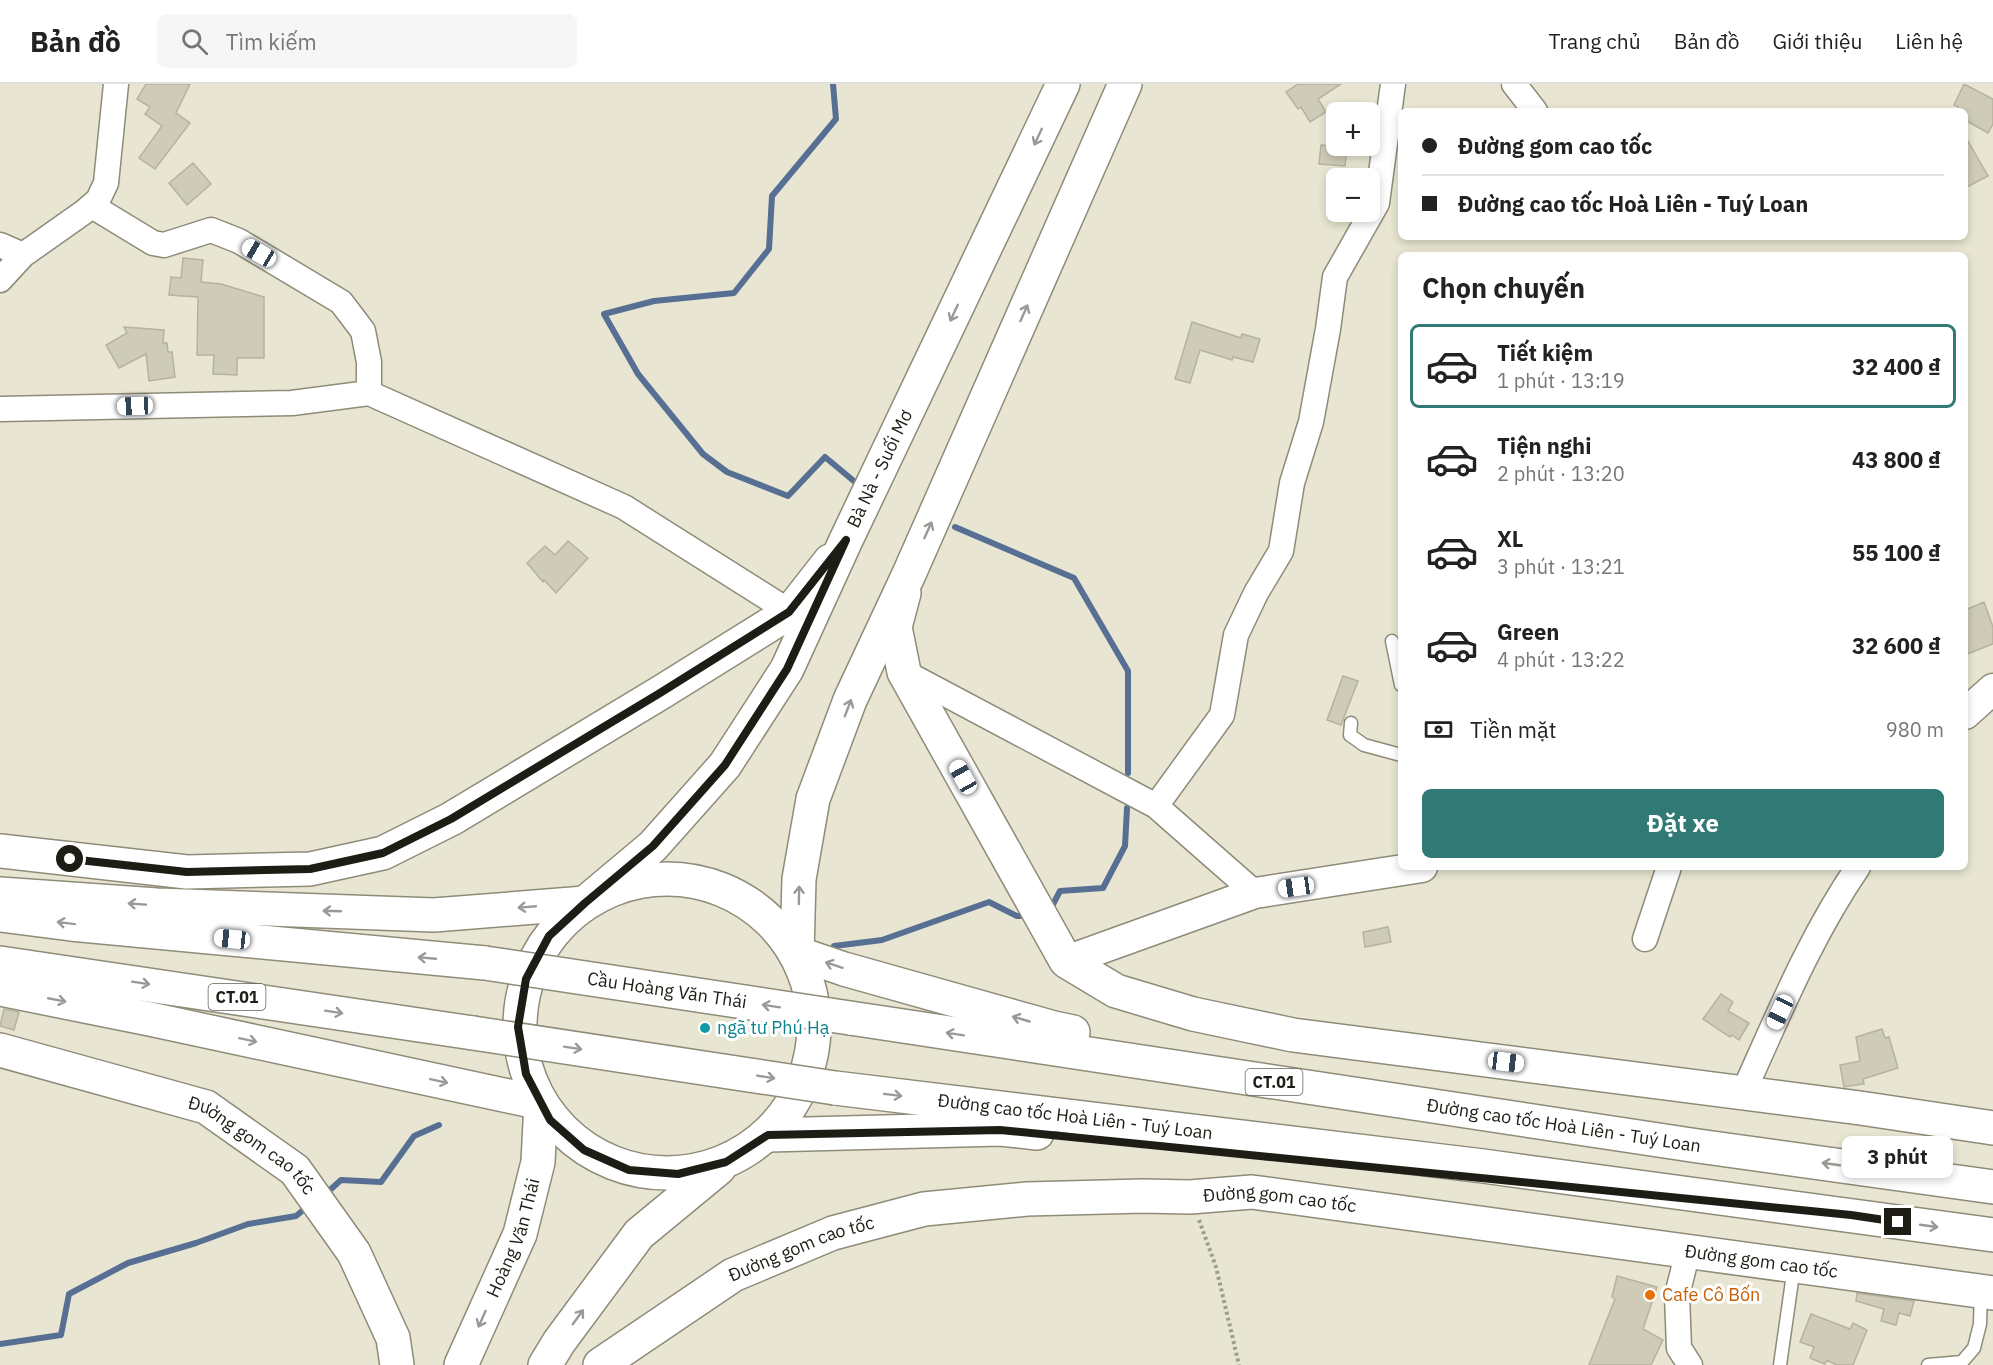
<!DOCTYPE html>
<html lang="vi">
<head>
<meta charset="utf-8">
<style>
	:root { --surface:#fff; --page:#f6f6f6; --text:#222; --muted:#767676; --line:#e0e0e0; --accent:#307974 }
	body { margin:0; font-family:"IBM Plex Sans",sans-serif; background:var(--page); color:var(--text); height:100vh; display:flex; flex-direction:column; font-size:22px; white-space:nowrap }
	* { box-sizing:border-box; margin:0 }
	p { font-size:20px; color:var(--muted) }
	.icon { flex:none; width:33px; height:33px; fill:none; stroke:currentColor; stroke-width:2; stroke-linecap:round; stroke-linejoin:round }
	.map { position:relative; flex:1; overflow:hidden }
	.details { position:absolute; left:1398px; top:168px; width:570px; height:618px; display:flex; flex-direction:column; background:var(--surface); border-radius:9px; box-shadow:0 3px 9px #0003 }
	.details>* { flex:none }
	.banner { position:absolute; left:1398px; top:24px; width:570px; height:132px; border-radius:9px; box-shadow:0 3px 9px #0003; display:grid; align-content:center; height:132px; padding:0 24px; background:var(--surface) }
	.fabs { position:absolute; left:1326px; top:18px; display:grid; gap:12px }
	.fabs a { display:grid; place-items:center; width:54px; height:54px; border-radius:9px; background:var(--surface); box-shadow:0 3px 9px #0003; font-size:30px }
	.end { position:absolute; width:27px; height:27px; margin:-14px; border:8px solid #1d1c15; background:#fff; box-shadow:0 0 0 3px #fff }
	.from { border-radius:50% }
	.bubble { position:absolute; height:42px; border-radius:9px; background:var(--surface); box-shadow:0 3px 9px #0003; font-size:20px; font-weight:800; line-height:42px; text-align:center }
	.car { position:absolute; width:18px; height:36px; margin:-18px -9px; border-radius:8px; box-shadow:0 0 4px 2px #0007; background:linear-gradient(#fff 24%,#345 0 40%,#fff 0 76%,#345 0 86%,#fff 0) }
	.banner b { display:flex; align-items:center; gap:21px; height:57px; font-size:22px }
	.banner b+b { border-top:2px solid var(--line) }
	.banner i { width:15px; height:15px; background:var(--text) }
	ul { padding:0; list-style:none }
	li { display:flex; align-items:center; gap:18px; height:84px; margin:0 12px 9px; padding:0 12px; border:3px solid transparent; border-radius:9px }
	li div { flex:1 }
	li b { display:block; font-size:22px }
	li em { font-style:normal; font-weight:800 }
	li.active { border-color:var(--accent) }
	li>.icon { width:54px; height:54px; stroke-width:1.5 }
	h2 { padding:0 24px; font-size:27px; line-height:72px }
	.pay { display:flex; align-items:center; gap:15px; height:66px; padding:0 24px; font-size:22px }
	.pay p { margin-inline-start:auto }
	.cta { display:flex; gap:12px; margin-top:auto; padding:12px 24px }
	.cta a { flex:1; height:69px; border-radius:9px; background:var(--accent); color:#fff; font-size:24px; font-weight:800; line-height:69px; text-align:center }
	header { display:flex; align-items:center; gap:36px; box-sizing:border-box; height:84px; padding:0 30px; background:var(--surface); border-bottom:2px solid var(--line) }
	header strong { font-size:28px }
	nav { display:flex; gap:33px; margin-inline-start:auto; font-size:21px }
	.search { width:420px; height:54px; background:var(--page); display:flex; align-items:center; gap:15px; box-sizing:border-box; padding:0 21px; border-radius:9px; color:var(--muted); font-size:22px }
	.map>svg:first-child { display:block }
</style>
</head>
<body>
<header>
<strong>Bản đồ</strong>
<div class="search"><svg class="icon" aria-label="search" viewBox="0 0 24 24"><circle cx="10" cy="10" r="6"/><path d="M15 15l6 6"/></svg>Tìm kiếm</div>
<nav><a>Trang chủ</a><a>Bản đồ</a><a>Giới thiệu</a><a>Liên hệ</a></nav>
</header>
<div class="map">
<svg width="1993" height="1281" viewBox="0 0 1993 1281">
	<rect width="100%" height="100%" fill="#e8e6d2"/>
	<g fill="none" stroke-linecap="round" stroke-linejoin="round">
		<path stroke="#566f92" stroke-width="6" d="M833,0l3,35 -64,77 -3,53 -35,44 -80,8 -50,13 34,60 65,80 24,18 61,24 37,-39 30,25
			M955,443l119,51 54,93v102
			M1050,826l10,-19 43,-3 22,-42 2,-38
			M834,862l48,-6 107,-38 28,14h3
			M331,1105l10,-9 40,2 33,-46 25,-11
			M0,1260l61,-9 8,-41 59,-31 68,-20 52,-19 48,-8 6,-5"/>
	</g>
	<path fill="#cecbb8" stroke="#b5b29f" stroke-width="1.5" d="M146,0h44l-14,29 14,10 -35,46 -16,-11 23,-32 -17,-12 5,-7 -13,-8z
		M1298,0h43l-23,15 8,13 -16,10 -9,-15 -3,2 -12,-17z
		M1964,0l29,15v25l-5,9 -23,-13v-9h-9l2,-4 -4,-2z
		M1965,52l23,40 -23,12z
		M1321,61l26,2 -2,19 -26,-2z
		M193,79l18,21 -24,21 -18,-22z
		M183,174l20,2 -2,22 20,2 43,13v61h-27v17l-24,-1 1,-19h-17l1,-58 -29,-2 2,-18 10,1z
		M1192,238l49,16 1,-4 18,5 -7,23 -20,-5 -1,3 -32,-10 -10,33 -15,-4z
		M124,243l40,3 -1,13h4l1,9h4l3,25 -26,4 -3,-27 -27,14 -13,-23 21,-12z
		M568,457l20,17 -32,35 -12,-13 -1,2 -16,-19 18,-17 10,9z
		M1984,518l9,25v17l-28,11v-45z
		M1343,592l15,5 -17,44 -14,-5z
		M1388,843l3,15 -26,5 -2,-15z
		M1721,910l12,8 -5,9 21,12 -10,17 -7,-5 -2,2 -27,-18z
		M4,925l15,3 -5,18 -14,-4z
		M1882,945l3,9 4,-1 9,31 -35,11 1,5 -20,3 -4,-22 20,-4 -4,-24z
		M1617,1192l40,11 -14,42 20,11 -12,25h-62l26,-66 -3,-2z
		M1857,1209l57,8 -4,15 -11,-3 -3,12 -15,-4 3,-12 -28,-8z
		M1811,1230l39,15 3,-6 14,7 -14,35h-17l-9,-5 -2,4 -15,-6 4,-11 -14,-5z"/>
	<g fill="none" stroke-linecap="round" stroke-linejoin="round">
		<defs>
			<path id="service" d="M1392,557l9,44
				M1351,639l-1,12 14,10 37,10
				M1780,1281l14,-98
				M1928,1281l34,-3 12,-14 6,-24 1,-32"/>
			<path id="minor" d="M1514,0l21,27
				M92,122l61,37 11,2 47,-15 28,11 102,61 22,29 6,31v31
				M0,161l23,10
				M0,196l23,-25 61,-43 14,-12 8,-17 10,-99
				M0,325l292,-6 77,-10 255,114 166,105
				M904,588l252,134
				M1255,809l-99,-87 66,-91 14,-80 20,-42 25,-42 11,-68 19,-61 17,-93 7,-52 42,-74 16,-119
				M1645,855l24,-72
				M1743,1009c35,-77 67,-156 115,-226
				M1688,1167l-11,44 2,53 11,17"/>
			<path id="tertiary" d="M1965,630l28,-25
				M1066,877l189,-68 167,-26"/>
			<g id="secondary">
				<path d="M904,509l-9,34 9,45 162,289 50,30 77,23 100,21 567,73 133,20"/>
				<path d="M0,767l187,21 123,-3 73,-16 68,-34 209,-126 130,-81 40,-51"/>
				<path id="s1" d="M0,966l206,57 89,63 59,83 39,85 4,27"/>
				<path id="s2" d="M600,1281l133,-90 100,-42 91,-24 103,-10 116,-3 47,1 62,-5 741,101"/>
			</g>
			<g id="primary">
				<circle cx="667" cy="942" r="147"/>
				<path id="s3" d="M585,819l68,-57 72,-81 62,-96 59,-129 217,-456"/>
				<path d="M797,869l2,-74 14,-80 37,-99 59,-126 216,-490"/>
				<path id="s4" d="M461,1281l59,-131 18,-72 3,-59"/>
				<path d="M545,1281l14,-23 80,-108 80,-66"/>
			</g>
			<g id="motorway">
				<path d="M0,810l157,11 277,10 151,-12"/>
				<path d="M1,831l70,9 414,39"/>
				<path d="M797,869l47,16 210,59 19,4"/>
				<path d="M0,879l473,70"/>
				<path d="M0,905l150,30 391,84"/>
				<path id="s5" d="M850,934l848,128 295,41"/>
				<path id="s6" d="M835,1004l648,78 510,69"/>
				<path d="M768,1051l232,-6 37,4"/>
			</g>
		</defs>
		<use href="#service" stroke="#8e8b79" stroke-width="15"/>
		<use href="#minor" stroke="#8e8b79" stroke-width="27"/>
		<use href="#tertiary" stroke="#8e8b79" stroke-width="33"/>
		<use href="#secondary" stroke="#8e8b79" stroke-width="36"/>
		<use href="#primary" stroke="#8e8b79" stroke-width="36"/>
		<use href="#motorway" stroke="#8e8b79" stroke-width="36"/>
		<path stroke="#9e9c8d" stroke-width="4" stroke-dasharray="3 3" stroke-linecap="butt" d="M1199,1136l17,47 23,98"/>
		<use href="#service" stroke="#fff" stroke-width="12"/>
		<use href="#minor" stroke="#fff" stroke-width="24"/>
		<use href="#tertiary" stroke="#fff" stroke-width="30"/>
		<use href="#secondary" stroke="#fff" stroke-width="33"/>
		<use href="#primary" stroke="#fff" stroke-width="33"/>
		<use href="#motorway" stroke="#fff" stroke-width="33"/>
		<defs>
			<g id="motorway-bridge">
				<path id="s7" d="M485,879l365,55"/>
				<path d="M473,949l362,55"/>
			</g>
		</defs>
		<use href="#motorway-bridge" stroke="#8e8b79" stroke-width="36" stroke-linecap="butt"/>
		<use href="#motorway-bridge" stroke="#fff" stroke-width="33"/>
	</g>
	<defs><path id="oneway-shaft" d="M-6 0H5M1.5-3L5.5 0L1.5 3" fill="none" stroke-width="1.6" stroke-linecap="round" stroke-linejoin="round" transform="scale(1.5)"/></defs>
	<g stroke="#999996">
		<use href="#oneway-shaft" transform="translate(1038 53) rotate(115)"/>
		<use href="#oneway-shaft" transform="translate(954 229) rotate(115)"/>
		<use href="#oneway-shaft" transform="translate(1024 229) rotate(-66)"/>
		<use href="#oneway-shaft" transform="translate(928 446) rotate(-66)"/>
		<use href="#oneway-shaft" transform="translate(848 624) rotate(-69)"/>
		<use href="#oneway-shaft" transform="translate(799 811) rotate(-89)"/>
		<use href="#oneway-shaft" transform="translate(137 820) rotate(-176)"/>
		<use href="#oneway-shaft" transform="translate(527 823) rotate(175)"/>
		<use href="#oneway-shaft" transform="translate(332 827) rotate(-178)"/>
		<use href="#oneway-shaft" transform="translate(66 839) rotate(-173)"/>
		<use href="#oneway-shaft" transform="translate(427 874) rotate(-175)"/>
		<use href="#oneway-shaft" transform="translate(834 881) rotate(-162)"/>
		<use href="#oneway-shaft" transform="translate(141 899) rotate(9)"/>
		<use href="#oneway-shaft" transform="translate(57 916) rotate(11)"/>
		<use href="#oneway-shaft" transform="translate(771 922) rotate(-171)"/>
		<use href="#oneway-shaft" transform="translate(334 928) rotate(9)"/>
		<use href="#oneway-shaft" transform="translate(1021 935) rotate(-164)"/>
		<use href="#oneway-shaft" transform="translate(955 950) rotate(-171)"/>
		<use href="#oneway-shaft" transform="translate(248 956) rotate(12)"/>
		<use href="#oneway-shaft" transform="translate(573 964) rotate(9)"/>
		<use href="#oneway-shaft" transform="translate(766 993) rotate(9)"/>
		<use href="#oneway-shaft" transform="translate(439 997) rotate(12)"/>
		<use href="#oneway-shaft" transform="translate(893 1011) rotate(7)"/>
		<use href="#oneway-shaft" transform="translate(1831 1080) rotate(-172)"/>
		<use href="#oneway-shaft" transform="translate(1929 1142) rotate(8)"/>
		<use href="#oneway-shaft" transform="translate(578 1233) rotate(-54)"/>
		<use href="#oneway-shaft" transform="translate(482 1235) rotate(114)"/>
	</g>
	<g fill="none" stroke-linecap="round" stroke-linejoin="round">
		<path stroke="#1d1c15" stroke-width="8" d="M70,775l117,13 123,-3 73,-16 68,-34 209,-126 129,-81 57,-72 -59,129 -62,96 -72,81 -68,57 -36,33 -23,43 -8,48 8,47 24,46 34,30 45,20 49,4 48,-12 42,-27 232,-5 851,85 47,7"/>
	</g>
	<circle fill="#0f9aa8" stroke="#fff" stroke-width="2" cx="705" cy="944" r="6"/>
	<circle fill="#e8710a" stroke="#fff" stroke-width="2" cx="1650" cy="1211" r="6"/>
	<g text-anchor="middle" stroke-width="6" stroke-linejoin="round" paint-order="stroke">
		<g fill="#fff" stroke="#61605b" stroke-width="1.5">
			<rect x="208.5" y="900" width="57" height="26" rx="4.5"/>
			<rect x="1245.5" y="985" width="57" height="26" rx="4.5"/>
		</g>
		<g font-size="16" font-weight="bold" fill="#1d1c15">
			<text x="237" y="919">CT.01</text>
			<text x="1274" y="1004">CT.01</text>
		</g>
		<g font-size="18" fill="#1d1c15" stroke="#fff">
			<text dy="6" stroke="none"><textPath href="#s3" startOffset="532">Bà Nà - Suối Mơ</textPath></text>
			<text dy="6" stroke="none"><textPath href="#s7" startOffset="184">Cầu Hoàng Văn Thái</textPath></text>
			<text dy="6" stroke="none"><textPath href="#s6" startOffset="242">Đường cao tốc Hoà Liên - Tuý Loan</textPath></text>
			<text dy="6" stroke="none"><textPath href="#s5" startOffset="722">Đường cao tốc Hoà Liên - Tuý Loan</textPath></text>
			<text dy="6" stroke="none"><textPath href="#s1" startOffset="273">Đường gom cao tốc</textPath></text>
			<text dy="6" stroke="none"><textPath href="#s2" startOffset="720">Đường gom cao tốc</textPath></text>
			<text dy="6" stroke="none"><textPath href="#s4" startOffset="138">Hoàng Văn Thái</textPath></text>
			<text dy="6" stroke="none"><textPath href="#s2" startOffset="234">Đường gom cao tốc</textPath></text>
			<text dy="6" stroke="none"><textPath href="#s2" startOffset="1206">Đường gom cao tốc</textPath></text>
		</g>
		<g font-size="18" fill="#0d838f" stroke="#fff" text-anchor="start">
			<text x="717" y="950">ngã tư Phú Hạ</text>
		</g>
		<g font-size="18" fill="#c56008" stroke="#fff" text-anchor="start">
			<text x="1662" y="1217">Cafe Cô Bốn</text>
		</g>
	</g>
</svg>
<div class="fabs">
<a>+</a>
<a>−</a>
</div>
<i class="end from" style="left:70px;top:775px"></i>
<i class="end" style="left:1898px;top:1138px"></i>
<div class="bubble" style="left:1842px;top:1052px;width:111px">3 phút</div>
<i class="car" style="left:259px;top:169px;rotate:300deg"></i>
<i class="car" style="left:135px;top:322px;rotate:268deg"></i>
<i class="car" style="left:963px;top:693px;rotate:331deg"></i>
<i class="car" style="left:1296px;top:803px;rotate:262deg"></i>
<i class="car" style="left:232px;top:855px;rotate:276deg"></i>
<i class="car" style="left:1780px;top:928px;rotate:205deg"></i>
<i class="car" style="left:1506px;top:978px;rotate:97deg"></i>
<div class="banner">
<b><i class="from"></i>Đường gom cao tốc</b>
<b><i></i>Đường cao tốc Hoà Liên - Tuý Loan</b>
</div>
<section class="details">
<h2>Chọn chuyến</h2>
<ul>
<li class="active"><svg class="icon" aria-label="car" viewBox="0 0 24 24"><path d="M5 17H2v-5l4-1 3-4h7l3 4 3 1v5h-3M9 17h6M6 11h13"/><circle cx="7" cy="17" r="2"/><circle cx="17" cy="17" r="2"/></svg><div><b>Tiết kiệm</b><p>1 phút · 13:19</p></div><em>32 400 ₫</em></li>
<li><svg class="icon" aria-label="car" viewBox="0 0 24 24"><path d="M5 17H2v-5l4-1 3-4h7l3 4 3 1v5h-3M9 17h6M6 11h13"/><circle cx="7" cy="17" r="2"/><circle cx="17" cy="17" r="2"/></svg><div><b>Tiện nghi</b><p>2 phút · 13:20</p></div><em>43 800 ₫</em></li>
<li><svg class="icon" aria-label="car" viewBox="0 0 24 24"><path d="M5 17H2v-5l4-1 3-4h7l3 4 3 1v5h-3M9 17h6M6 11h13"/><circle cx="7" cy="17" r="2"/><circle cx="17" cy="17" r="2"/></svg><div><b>XL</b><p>3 phút · 13:21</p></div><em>55 100 ₫</em></li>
<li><svg class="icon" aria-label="car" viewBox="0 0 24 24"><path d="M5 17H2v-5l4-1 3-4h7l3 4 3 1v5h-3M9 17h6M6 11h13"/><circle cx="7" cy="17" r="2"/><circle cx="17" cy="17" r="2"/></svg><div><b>Green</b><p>4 phút · 13:22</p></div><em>32 600 ₫</em></li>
</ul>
<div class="pay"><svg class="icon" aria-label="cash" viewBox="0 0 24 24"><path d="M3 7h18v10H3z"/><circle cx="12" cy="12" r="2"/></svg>Tiền mặt<p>980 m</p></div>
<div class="cta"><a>Đặt xe</a></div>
</section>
</div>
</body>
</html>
